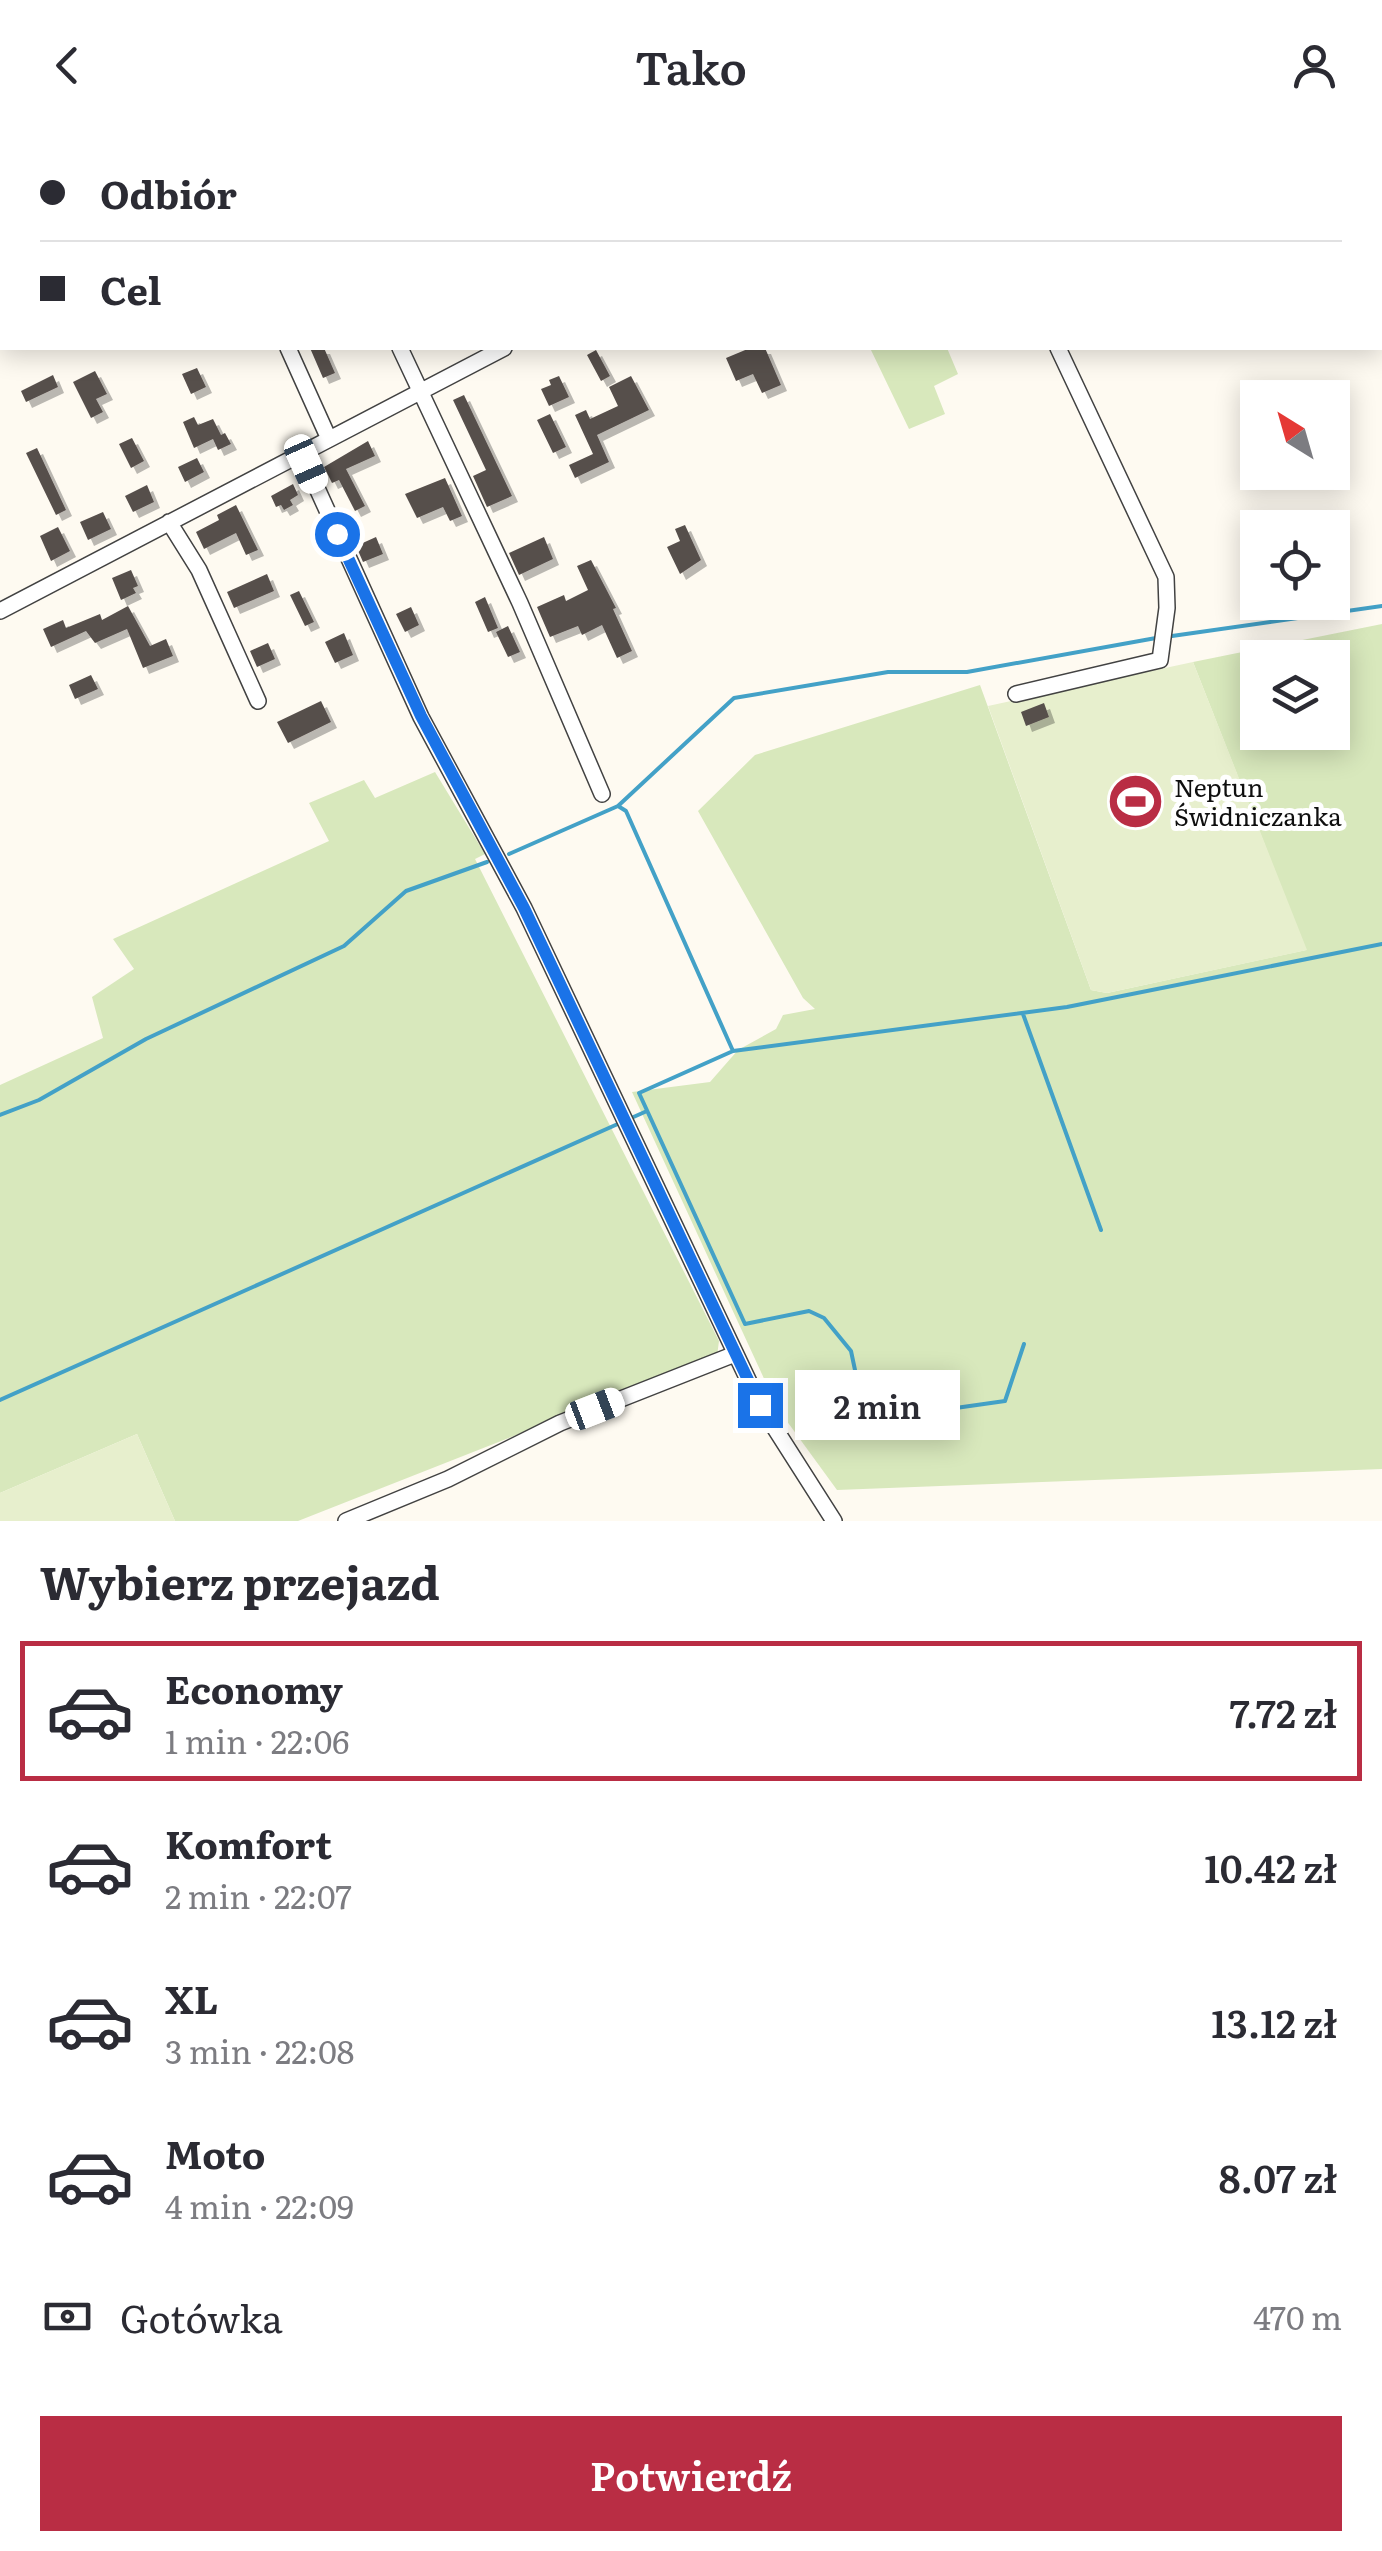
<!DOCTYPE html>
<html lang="pl">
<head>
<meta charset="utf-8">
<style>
	:root { --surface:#fff; --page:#f7f7f7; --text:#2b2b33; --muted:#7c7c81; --line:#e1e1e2; --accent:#b92d44 }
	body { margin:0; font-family:Literata,serif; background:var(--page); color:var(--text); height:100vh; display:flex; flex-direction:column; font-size:38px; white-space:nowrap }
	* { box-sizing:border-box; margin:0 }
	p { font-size:32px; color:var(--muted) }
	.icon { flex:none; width:55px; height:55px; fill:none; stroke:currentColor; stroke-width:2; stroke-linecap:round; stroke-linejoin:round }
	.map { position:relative; height:1391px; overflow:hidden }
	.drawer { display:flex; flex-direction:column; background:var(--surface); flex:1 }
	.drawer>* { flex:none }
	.hud { position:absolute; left:0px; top:0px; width:1382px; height:220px; box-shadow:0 5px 25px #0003; display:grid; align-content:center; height:220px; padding:0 40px; background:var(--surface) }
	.needle { width:65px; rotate:323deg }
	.controls { position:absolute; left:1240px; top:250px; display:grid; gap:20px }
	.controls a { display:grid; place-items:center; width:110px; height:110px; border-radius:0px; background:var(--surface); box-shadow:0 5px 25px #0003; font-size:50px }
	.end { position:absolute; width:45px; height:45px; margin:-22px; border:12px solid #1a73e8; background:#fff; box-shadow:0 0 0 5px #fff }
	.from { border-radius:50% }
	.bubble { position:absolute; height:70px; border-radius:0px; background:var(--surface); box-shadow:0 5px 25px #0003; font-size:32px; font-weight:600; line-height:70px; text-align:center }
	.car { position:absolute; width:30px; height:60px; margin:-30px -15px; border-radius:12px; box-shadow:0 0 8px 2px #0007; background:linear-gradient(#fff 24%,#345 0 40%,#fff 0 76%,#345 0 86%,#fff 0) }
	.hud b { display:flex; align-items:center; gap:35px; height:95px; font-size:38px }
	.hud b+b { border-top:2px solid var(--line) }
	.hud i { width:25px; height:25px; background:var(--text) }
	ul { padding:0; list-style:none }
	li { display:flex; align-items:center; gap:30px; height:140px; margin:0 20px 15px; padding:0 20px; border:5px solid transparent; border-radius:0px }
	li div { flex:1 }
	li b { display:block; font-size:38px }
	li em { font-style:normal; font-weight:600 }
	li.current { border-color:var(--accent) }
	li>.icon { width:90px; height:90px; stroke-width:1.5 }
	h2 { padding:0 40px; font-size:45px; line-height:120px }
	.pay { display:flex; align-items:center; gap:25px; height:110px; padding:0 40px; font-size:38px }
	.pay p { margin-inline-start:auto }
	.button { display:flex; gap:20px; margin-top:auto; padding:20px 40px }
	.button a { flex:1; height:115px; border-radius:0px; background:var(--accent); color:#fff; font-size:40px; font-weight:600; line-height:115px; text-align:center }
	header { display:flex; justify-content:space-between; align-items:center; height:130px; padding:0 40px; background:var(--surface); font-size:45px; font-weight:600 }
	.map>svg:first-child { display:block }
</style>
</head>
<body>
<header><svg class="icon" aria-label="back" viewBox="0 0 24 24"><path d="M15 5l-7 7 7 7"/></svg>Tako<svg class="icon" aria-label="person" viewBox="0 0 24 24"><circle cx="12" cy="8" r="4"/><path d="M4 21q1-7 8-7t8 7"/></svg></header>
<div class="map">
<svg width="1382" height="1391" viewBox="0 0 1382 1391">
	<defs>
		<filter id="shadow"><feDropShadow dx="6" dy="6" stdDeviation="0" flood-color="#0004"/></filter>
	</defs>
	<rect width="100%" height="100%" fill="#fefaf1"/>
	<path fill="#d8e8bc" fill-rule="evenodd" d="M870,218h77l11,26 -24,12 11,28 -36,15z
		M1382,494v845l-545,21 -59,-81 -146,-317 78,-10 28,-32 38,-21 7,-14 32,-6 -12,-11 -105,-187 57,-56 225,-70 111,305 16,3 199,-43 -113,-288zM1258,528h74v74h-74z
		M435,642l50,82 -10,5 244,482 -2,15 -419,165h-123l-38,-87 -137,59v-408l103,-47 -11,-41 42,-28 -21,-30 216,-98 -20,-38 55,-23 11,18z"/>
	<path fill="#e7efcd" d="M1193,532l114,288 -200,43 -16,-3 -103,-284z
		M137,1304l38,87h-175v-28z"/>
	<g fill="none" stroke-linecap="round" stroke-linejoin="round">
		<path stroke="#43a1c7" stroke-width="4" d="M1172,506l210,-30
			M509,724l109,-48
			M1023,884l78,216
			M733,921l-107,-240 -8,-5 116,-108 154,-26h79l189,-34
			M0,985l39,-15 107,-61 198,-93 62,-55 81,-29
			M629,989l18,-8
			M1024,1214l-19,57 -148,21 -6,-30 4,-22 -4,-19 -27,-33 -15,-7 -64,13 -106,-231 94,-42 334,-44 315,-63
			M0,1270l620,-277"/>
	</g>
	<path fill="#574f4c" filter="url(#shadow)" d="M310,218h14l11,25 -12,5z
		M750,218h15l16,37 -19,8 -9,-19 -17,7 -10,-23z
		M596,220l14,26 -9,5 -14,-26z
		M197,238l9,19 -15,7 -9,-20z
		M95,241l12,23 -11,5 7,13 -12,6 -18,-36z
		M53,245l5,12 -32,15 -5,-11z
		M559,246l10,21 -20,9 -8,-17 10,-4 -2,-5z
		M631,246l18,34 -52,25 12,27 -34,16 -6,-13 24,-11 -18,-39 11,-5 4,9 28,-13 -9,-19z
		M464,265l48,101 -25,11 -14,-31 13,-6 -33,-70z
		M550,284l16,33 -13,6 -16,-33z
		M194,287l4,8 15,-6 8,16 4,-2 6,11 -13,6 -5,-11 -19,9 -11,-26z
		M132,308l12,23 -13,7 -12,-24z
		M368,311l7,15 -29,13 19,37 -10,5 -16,-31 -7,3 -8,-16z
		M37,318l29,62 -10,5 -30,-62z
		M197,328l7,14 -19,10 -7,-15z
		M445,348l17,38 -12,5 -7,-14 -26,11 -12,-24z
		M293,354l5,11 -8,5 3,5 -9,5 -3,-5 -5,2 -5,-11z
		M147,355l7,17 -21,10 -8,-16z
		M236,375l22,45 -12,5 -10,-22 -32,16 -8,-17 23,-12 -2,-5z
		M103,382l8,17 -23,11 -8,-18z
		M685,395l16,35 -21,14 -13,-27 13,-6 -5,-12z
		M58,397l12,24 -19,10 -11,-25z
		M376,407l7,17 -20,8 -7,-16z
		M544,407l9,22 -34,16 -10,-22z
		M591,430l25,48 -3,1 19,42 -15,7 -15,-33 -20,10 -4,-9 -28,11 -13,-30 27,-12 2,6 22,-11 -11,-24z
		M131,440l7,16 -5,2 3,5 -15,7 -9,-22z
		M267,444l7,17 -40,17 -7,-16z
		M299,461l15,31 -9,4 -15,-31z
		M485,467l13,31 -10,4 -13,-30z
		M128,476l22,40 16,-7 7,17 -30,12 -16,-39 -32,14 -9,-12 -35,16 -8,-18 20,-9 3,8 34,-14 2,6z
		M411,477l8,18 -14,7 -9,-18z
		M508,496l12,26 -12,5 -12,-25z
		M344,503l9,22 -18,8 -10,-21z
		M268,513l7,16 -18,8 -7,-16z
		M91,545l7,14 -23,10 -6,-14z
		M321,571l10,21 -43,21 -11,-21z
		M1044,573l5,14 -23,9 -5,-14z"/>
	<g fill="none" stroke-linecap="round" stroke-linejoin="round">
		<defs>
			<path id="minor" d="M191,0l1,2
				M303,0l1,2
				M965,0l1,2
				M917,2l5,-2
				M288,218l41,91
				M400,218l120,255 82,191
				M301,323l120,264 103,191 236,497 74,116
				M169,392l30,48 59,131
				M0,481l504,-263
				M1016,564l144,-34 7,-52 -1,-31 -108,-229
				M346,1391l102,-42 112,-56 175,-69"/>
		</defs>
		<use href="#minor" stroke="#424242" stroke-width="18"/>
		<use href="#minor" stroke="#fff" stroke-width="15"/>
	</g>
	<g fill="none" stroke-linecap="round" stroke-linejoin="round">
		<path stroke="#1a73e8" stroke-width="12" d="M337,404l84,182 103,192 236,497"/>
	</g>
	<defs>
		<symbol id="stadium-disc" viewBox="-11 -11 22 22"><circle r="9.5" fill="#b92d44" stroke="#fff"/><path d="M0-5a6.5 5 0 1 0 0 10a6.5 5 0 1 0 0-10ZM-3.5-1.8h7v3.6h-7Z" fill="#fff"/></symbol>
	</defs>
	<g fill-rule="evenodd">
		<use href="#stadium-disc" x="1104" y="640" width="63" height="63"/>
	</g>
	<g text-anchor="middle" stroke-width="10" stroke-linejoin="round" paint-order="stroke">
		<g font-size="25" fill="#0f0f0f" stroke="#fff" text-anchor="start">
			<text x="1174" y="667">Neptun<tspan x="1174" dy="29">Świdniczanka</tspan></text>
		</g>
	</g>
</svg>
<div class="controls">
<a><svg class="needle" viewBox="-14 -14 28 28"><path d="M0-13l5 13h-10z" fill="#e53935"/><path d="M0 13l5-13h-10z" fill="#7c7c81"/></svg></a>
<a><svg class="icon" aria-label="locate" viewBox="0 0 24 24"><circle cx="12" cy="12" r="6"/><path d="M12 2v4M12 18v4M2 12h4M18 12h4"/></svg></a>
<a><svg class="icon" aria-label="layers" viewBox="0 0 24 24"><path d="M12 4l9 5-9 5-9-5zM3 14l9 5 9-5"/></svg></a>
</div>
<i class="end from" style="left:337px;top:404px"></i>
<i class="end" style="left:760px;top:1275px"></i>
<div class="bubble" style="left:795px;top:1240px;width:165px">2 min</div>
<i class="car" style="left:306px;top:334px;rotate:156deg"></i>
<i class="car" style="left:595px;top:1279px;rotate:69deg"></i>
<div class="hud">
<b><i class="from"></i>Odbiór</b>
<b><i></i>Cel</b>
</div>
</div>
<section class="drawer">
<h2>Wybierz przejazd</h2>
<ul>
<li class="current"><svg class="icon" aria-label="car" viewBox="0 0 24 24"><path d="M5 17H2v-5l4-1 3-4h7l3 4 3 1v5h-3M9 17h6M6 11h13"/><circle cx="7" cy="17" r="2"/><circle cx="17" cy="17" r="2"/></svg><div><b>Economy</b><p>1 min · 22:06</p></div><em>7.72 zł</em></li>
<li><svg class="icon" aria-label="car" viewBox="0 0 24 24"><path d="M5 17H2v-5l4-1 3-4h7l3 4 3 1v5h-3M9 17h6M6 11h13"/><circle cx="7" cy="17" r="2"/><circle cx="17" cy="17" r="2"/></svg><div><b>Komfort</b><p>2 min · 22:07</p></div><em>10.42 zł</em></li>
<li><svg class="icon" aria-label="car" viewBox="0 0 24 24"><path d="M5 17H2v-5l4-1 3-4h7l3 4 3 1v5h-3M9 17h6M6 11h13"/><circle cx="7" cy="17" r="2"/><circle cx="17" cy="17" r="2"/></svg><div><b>XL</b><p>3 min · 22:08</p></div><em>13.12 zł</em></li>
<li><svg class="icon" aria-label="car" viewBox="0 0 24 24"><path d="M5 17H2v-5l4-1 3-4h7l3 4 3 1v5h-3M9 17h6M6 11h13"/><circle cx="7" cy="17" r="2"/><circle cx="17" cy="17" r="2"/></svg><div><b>Moto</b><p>4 min · 22:09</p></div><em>8.07 zł</em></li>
</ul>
<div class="pay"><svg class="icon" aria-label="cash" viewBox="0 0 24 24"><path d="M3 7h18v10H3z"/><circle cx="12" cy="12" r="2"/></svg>Gotówka<p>470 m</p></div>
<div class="button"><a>Potwierdź</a></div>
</section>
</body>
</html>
